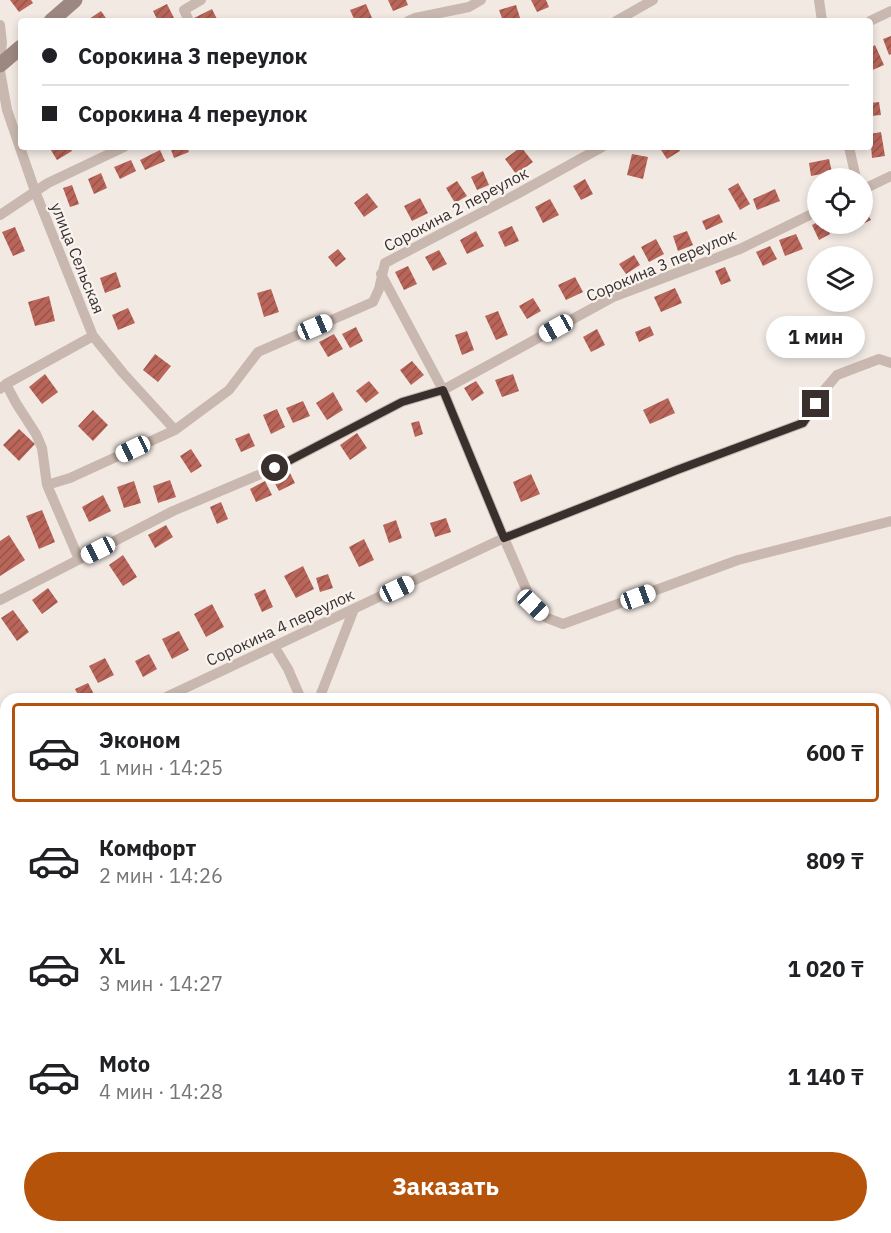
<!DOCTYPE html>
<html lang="ru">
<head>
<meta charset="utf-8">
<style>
	:root { --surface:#fff; --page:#f2f2f2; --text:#202124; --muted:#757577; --line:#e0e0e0; --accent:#b45309 }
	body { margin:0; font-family:"IBM Plex Sans",sans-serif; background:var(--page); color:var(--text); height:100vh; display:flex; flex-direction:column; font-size:22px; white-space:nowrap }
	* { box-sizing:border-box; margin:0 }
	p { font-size:20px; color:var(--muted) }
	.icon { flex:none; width:33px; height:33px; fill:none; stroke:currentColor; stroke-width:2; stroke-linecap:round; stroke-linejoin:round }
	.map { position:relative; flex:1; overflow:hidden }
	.drawer { position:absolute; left:0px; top:693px; width:891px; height:540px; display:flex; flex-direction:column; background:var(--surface); border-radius:18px 18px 0 0; box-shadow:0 3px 9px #0003 }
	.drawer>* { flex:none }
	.top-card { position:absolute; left:18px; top:18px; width:855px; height:132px; border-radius:6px; box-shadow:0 3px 9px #0003; display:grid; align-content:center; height:132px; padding:0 24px; background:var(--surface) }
	.tools { position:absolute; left:807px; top:168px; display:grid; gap:12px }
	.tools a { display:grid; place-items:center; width:66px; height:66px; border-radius:50%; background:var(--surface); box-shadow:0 3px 9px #0003; font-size:30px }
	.end { position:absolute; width:27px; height:27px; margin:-14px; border:8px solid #392f2d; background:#fff; box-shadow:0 0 0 3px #fff }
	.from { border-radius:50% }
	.bubble { position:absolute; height:42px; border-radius:21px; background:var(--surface); box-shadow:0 3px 9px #0003; font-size:20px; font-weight:700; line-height:42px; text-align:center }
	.car { position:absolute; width:18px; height:36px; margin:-18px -9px; border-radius:8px; box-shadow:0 0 4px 2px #0007; background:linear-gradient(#fff 24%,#345 0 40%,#fff 0 76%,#345 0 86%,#fff 0) }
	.top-card b { display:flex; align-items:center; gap:21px; height:57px; font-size:22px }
	.top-card b+b { border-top:2px solid var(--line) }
	.top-card i { width:15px; height:15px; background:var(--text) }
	ul { padding:10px 0 0; list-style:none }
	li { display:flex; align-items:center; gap:18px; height:99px; margin:0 12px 9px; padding:0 12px; border:3px solid transparent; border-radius:6px }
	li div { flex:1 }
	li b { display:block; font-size:22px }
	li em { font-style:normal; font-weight:700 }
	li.on { border-color:var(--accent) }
	li>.icon { width:54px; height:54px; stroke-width:1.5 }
	.button { display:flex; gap:12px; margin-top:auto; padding:12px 24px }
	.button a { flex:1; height:69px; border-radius:36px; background:var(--accent); color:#fff; font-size:24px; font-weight:700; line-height:69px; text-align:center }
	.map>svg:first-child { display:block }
</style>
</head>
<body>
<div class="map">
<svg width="891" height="1233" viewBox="0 0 891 1233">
	<defs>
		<pattern id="water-ripples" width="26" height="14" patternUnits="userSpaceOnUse" patternTransform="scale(1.5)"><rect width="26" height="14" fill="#84aca9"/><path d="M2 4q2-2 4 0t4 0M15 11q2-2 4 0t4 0" fill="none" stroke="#6d8c8a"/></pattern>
		<pattern id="building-hatch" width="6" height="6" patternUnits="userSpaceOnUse" patternTransform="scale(1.5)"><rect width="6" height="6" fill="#b96559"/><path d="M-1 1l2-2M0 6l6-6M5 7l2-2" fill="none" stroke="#97544a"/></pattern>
	</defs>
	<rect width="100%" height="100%" fill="#f2e9e3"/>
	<path fill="url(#water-ripples)" d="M61,1227h110v3l6,3h-40l-21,-2 -6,2h-74z"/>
	<path fill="url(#building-hatch)" d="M10,0h21l2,3 -14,9z
		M388,0h18l2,5 -15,6z
		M531,0h15l3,7 -12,5z
		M167,4l8,16 -17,1 -5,-10z
		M366,4l6,14 -6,3h-11l-5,-11z
		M516,5l5,16h-18l-4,-11z
		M212,9l6,12h-22l-2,-3z
		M101,11l7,10h-22z
		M891,36v18l-2,1 -6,-16z
		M875,45l9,20 -14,6v-23z
		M879,102l2,13 -11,1v-13z
		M881,132l4,24 -13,2 -2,-24z
		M49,147h20l3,4 -15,9z
		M170,147h17l2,5 -15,6z
		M521,147l12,15 -17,12 -11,-15z
		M659,147h19l2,4 -13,8z
		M160,150l5,11 -20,9 -5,-10z
		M632,154l16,3 -5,22 -16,-4z
		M829,159l3,13 -21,4 -2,-13z
		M131,160l5,11 -16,8 -6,-12z
		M483,171l6,14 -12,5 -6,-13z
		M101,173l6,15 -13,6 -6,-15z
		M585,179l8,15 -12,6 -8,-14z
		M457,181l10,15 -12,7 -9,-15z
		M738,183l12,21 -10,6 -12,-21z
		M72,185l7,19 -9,3 -7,-19z
		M775,189l5,12 -23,9 -4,-11z
		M367,193l11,14 -14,10 -10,-14z
		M420,198l8,15 -16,8 -8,-15z
		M550,199l9,16 -16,8 -8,-16z
		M862,205l9,15 -17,8 -2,-4h10z
		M719,214l4,8 -17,8 -4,-9z
		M818,222v2h6l6,10 -11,6 -7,-15z
		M512,226l7,15 -14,6 -7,-15z
		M15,227l10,24 -12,5 -11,-24z
		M476,231l8,15 -17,8 -7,-14z
		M687,231l6,14 -15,6 -5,-15z
		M796,234l7,15 -18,7 -6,-16z
		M656,239l8,15 -15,8 -8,-15z
		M770,246l7,13 -14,7 -7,-14z
		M338,249l8,10 -10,8 -8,-10z
		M439,250l8,14 -14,7 -8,-14z
		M634,255l6,10 -14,9 -7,-10z
		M408,266l9,18 -13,6 -9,-18z
		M725,267l6,14 -10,4 -6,-14z
		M116,272l5,15 -16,6 -5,-15z
		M575,277l8,15 -17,8 -8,-15z
		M675,288l7,15 -21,9 -7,-15z
		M271,289l8,23 -15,5 -7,-24z
		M49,296l6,25 -20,5 -7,-24z
		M533,298l8,13 -14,8 -8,-13z
		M128,308l7,15 -17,7 -6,-15z
		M498,311l10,24 -12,5 -11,-24z
		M842,325l7,12 -17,9 -6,-12z
		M650,326l4,9 -15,7 -4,-10z
		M356,327l7,14 -13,7 -8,-14z
		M597,329l8,16 -14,7 -8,-15z
		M467,331l7,19 -12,5 -7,-20z
		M334,334l9,15 -15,8 -9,-15z
		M155,354l16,12 -13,16 -15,-12z
		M412,361l12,14 -13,10 -11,-15z
		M45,374l13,18 -16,12 -13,-17z
		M513,374l6,17 -17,6 -7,-17z
		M369,381l10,12 -13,10 -10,-12z
		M476,381l8,12 -12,8 -8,-13z
		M333,392l10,18 -16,10 -11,-17z
		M668,398l7,15 -25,11 -7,-14z
		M303,401l7,15 -17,7 -7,-15z
		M277,409l8,18 -14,7 -8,-19z
		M93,410l15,15 -15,16 -15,-15z
		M419,421l4,13 -8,3 -4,-14z
		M19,429l16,15 -16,17 -16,-16z
		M249,433l6,13 -14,6 -6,-13z
		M357,433l10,15 -17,12 -10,-15z
		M191,449l11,17 -11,7 -11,-17z
		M289,471l6,12 -16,8 -6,-11z
		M531,474l9,20 -19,8 -8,-20z
		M170,480l6,17 -18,6 -5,-17z
		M134,481l7,22 -17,5 -7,-21z
		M265,481l7,14 -16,7 -6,-13z
		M103,495l8,16 -22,11 -7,-15z
		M221,502l7,17 -11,5 -7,-17z
		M42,510l13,32 -16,7 -13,-33z
		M446,518l5,14 -16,5 -5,-14z
		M396,520l6,18 -13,5 -6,-18z
		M166,525l7,12 -18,11 -7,-13z
		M9,535l16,25 -25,16v-35z
		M364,539l10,21 -15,7 -10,-20z
		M123,555l14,22 -14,9 -14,-21z
		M303,566l11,23 -18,9 -12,-22z
		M328,574l5,14 -13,4 -4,-14z
		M48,588l10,14 -16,12 -10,-14z
		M265,589l8,18 -11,5 -8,-18z
		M212,604l12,23 -18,10 -12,-23z
		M13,610l16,22 -12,9 -16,-23z
		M179,631l10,19 -17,9 -10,-20z
		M149,654l8,15 -14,8 -8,-16z
		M105,658l9,17 -16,8 -9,-17z
		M88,683l8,15 -16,1 -5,-10z
		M6,746v19l-6,3v-19z"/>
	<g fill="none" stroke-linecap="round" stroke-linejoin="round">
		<path stroke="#c9b8af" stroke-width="10" d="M819,0l3,21
			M189,21l-5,-11 17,-10
			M408,21l7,-3 54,-11 12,-7
			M616,21l37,-21
			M870,21l21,-10
			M0,25l2,18 -2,15
			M0,71l7,39 28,81 58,145 -87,48 -6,5
			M849,147l7,31
			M862,190l29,-14
			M0,215l48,-32 76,-36
			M381,274l62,116 61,148 29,67 14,13 16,6 175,-64 153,-39
			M93,336l30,37 52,57
			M6,384l10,19 20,31 6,14 5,37
			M79,559l-32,-74 23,-7 105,-48 54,-40 29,-38 115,-50 6,-13 6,-26 132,-69 85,-47
			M0,600l173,-89 102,-43 127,-66 41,-12 170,-93 127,-48 78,-38
			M274,646l14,23 13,30
			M162,699l342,-161 173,-68 126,-47 22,-34 12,-14 42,-16 12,4
			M319,699l35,-90
			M0,870l6,-3"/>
		<path stroke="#9d8881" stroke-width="15" d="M51,21l24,-21
			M0,65l21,-18"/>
	</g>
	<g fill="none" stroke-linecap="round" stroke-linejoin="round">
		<path stroke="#392f2d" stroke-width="8" d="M275,468l127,-66 41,-12 61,148 173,-68 126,-47 13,-19"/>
	</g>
	<g text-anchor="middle" stroke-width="4.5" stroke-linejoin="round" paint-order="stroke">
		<g font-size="16" fill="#392f2d" stroke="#f9f3ef">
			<text transform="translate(456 209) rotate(-28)" y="6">Сорокина 2 переулок</text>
			<text transform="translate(78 258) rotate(68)" y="6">улица Сельская</text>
			<text transform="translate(661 265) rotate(-23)" y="6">Сорокина 3 переулок</text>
			<text transform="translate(280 627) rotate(-25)" y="6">Сорокина 4 переулок</text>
		</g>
	</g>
</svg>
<div class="tools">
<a><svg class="icon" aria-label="locate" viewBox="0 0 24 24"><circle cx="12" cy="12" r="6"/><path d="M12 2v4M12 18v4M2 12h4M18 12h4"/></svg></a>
<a><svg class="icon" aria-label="layers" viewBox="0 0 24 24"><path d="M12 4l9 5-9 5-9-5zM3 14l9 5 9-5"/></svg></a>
</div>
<i class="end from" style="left:275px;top:468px"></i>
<i class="end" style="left:816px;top:404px"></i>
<div class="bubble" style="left:766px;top:316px;width:99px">1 мин</div>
<i class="car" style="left:315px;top:327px;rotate:67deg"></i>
<i class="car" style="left:556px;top:328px;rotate:241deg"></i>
<i class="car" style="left:133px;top:449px;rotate:245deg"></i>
<i class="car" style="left:98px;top:550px;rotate:243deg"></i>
<i class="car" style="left:397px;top:589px;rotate:65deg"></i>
<i class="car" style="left:638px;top:597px;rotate:70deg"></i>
<i class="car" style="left:533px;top:605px;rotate:134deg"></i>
<div class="top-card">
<b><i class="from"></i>Сорокина 3 переулок</b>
<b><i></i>Сорокина 4 переулок</b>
</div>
<section class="drawer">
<ul>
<li class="on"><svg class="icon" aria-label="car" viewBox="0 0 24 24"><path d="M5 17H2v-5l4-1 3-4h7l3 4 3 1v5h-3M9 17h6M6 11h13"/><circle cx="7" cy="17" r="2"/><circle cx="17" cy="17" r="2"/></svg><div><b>Эконом</b><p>1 мин · 14:25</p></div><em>600 ₸</em></li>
<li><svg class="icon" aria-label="car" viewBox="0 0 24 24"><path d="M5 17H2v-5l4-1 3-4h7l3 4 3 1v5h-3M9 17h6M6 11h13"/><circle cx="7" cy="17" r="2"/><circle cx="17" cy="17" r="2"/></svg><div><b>Комфорт</b><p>2 мин · 14:26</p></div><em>809 ₸</em></li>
<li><svg class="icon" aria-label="car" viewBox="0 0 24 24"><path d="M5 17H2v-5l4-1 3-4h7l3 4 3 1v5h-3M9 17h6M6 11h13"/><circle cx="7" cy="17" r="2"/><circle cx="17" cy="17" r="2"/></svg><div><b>XL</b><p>3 мин · 14:27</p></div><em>1 020 ₸</em></li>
<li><svg class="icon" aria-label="car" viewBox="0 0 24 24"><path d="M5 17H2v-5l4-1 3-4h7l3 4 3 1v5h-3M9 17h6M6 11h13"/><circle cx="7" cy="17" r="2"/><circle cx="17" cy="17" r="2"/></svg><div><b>Moto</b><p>4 мин · 14:28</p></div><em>1 140 ₸</em></li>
</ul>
<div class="button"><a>Заказать</a></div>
</section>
</div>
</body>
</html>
